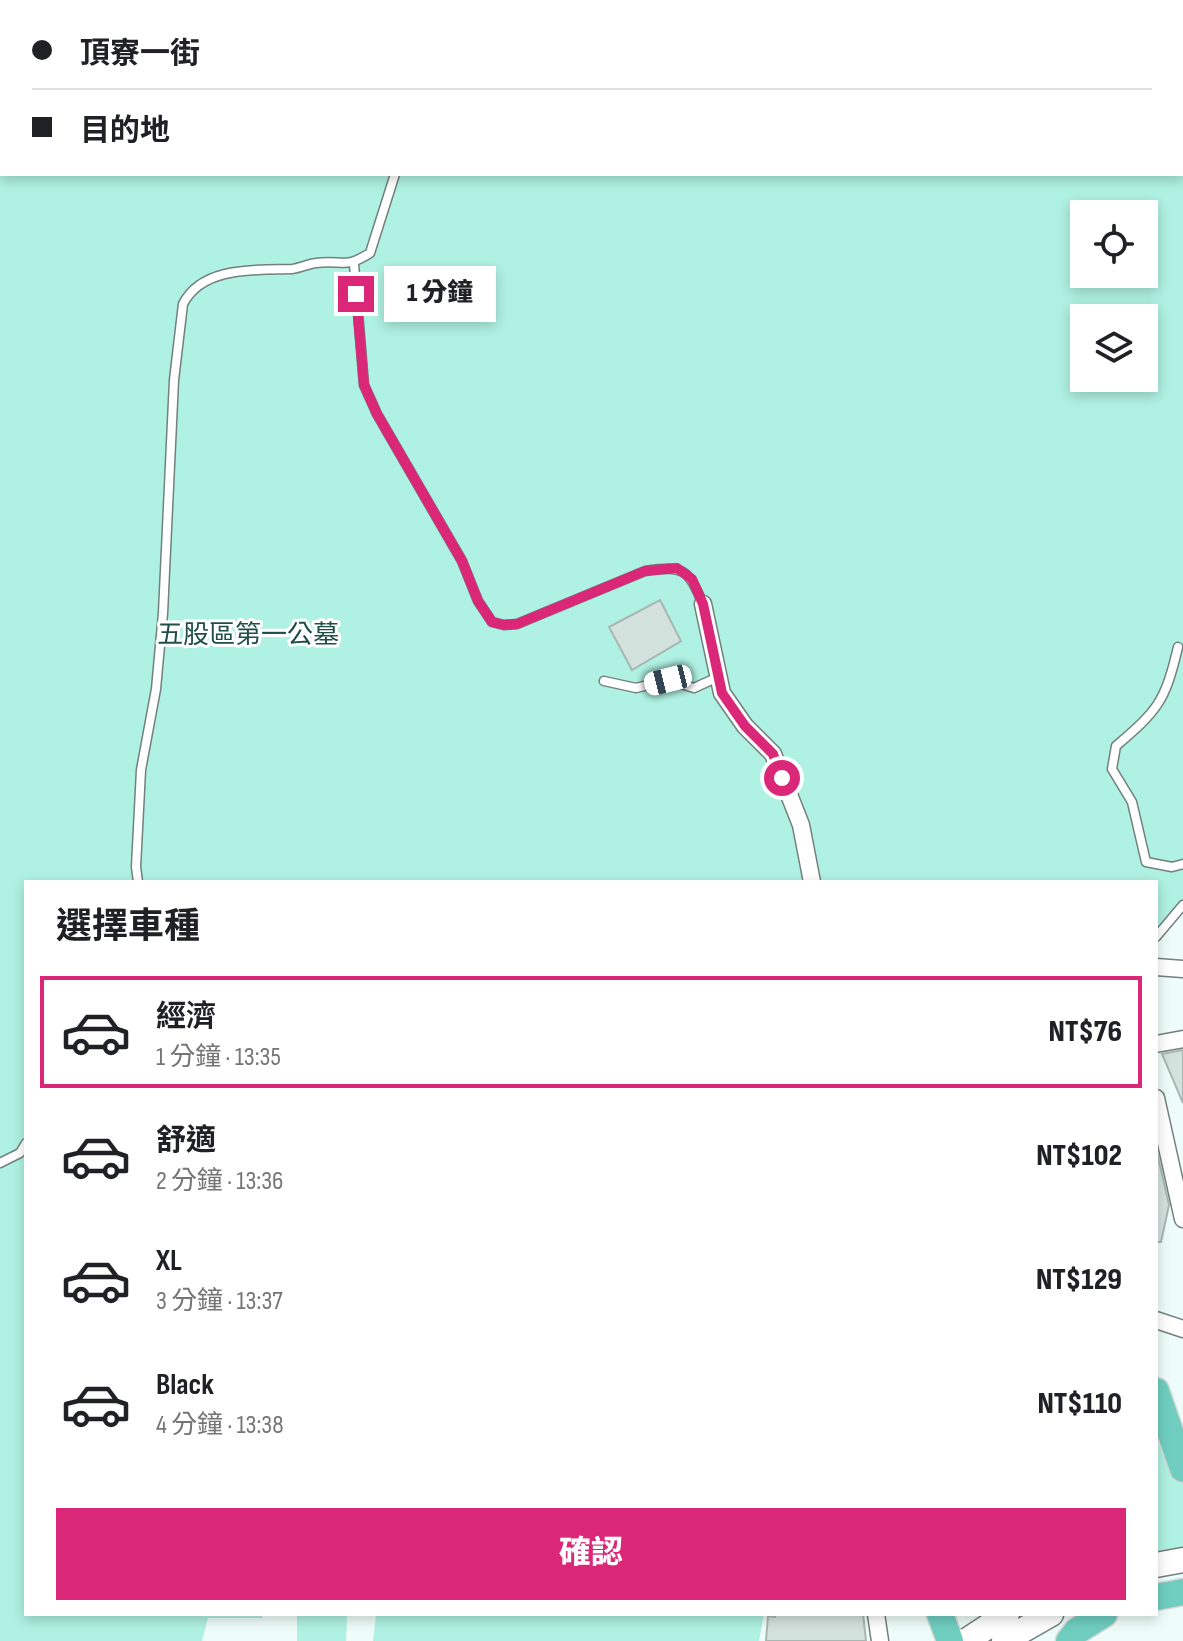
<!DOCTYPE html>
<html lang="zh-TW">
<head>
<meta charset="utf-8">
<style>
	:root { --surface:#fff; --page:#f6f6f6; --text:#202124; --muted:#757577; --line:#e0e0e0; --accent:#db2777 }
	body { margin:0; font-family:"Sofia Sans Condensed","Noto Sans TC",sans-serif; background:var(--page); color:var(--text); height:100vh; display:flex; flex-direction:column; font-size:30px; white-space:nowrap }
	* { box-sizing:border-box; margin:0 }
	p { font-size:26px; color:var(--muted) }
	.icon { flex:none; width:44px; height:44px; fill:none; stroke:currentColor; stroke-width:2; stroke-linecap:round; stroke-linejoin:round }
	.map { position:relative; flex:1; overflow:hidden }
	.sheet { position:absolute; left:24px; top:880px; width:1134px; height:736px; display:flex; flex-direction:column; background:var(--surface); border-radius:0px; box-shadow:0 4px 12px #0003 }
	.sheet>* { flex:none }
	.guide { position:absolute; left:0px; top:0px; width:1184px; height:176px; box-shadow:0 4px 12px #0003; display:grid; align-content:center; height:176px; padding:0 32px; background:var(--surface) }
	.fabs { position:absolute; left:1070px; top:200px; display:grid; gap:16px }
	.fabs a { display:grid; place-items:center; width:88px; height:88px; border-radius:0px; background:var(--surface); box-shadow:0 4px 12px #0003; font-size:40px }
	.end { position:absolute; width:36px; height:36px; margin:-18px; border:10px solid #db2777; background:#fff; box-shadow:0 0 0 4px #fff }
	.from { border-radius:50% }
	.bubble { position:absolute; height:56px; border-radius:0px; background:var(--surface); box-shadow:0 4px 12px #0003; font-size:26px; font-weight:800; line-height:56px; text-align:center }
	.car { position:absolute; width:24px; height:48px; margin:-24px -12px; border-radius:10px; box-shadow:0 0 6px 2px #0007; background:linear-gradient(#fff 24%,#345 0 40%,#fff 0 76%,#345 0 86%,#fff 0) }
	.guide b { display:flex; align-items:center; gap:28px; height:76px; font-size:30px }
	.guide b+b { border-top:2px solid var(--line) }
	.guide i { width:20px; height:20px; background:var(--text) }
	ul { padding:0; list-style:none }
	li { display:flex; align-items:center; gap:24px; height:112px; margin:0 16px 12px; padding:0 16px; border:4px solid transparent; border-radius:0px }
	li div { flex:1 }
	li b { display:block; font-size:30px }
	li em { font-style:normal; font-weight:800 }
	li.current { border-color:var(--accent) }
	li>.icon { width:72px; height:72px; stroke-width:1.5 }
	h2 { padding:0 32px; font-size:36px; line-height:96px }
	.primary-button { display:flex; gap:16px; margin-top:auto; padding:16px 32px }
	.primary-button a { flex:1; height:92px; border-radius:0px; background:var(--accent); color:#fff; font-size:32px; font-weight:800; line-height:92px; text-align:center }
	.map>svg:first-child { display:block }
</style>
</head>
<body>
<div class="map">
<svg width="1183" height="1641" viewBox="0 0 1183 1641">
	<rect width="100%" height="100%" fill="#eefdf9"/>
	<path fill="#aff1e2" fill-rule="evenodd" d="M0,0h1183v900l-27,28v-46h-1130v732h236v4h-54l-6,23h-202zM2,2h1180v172h-1180zM1084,214h60v60h-60zM1084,318h60v60h-60z
		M1161,1425l16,48 6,9v67l-27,3v-87z
		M297,1614h50l-1,27h-49z
		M369,1614h395l-5,27h-386l3,-26z"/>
	<path fill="#d4e2de" stroke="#a9b7b3" stroke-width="2" d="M660,600l21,41 -49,29 -23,-43z
		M1183,1050v53l-21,-49z
		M1156,1148l13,57 -8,37h-5z
		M776,1614h87l3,27h-100l2,-25 7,1z"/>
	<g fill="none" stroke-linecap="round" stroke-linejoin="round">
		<defs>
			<path id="lane" d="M354,264l10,121 13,29 85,147 16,40 14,21 12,3 13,-1 128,-53c39,-6 43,-2 58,33
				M1178,647c-13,55 -20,63 -62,99l-4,23 20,33 14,60 26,5 11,-3
				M604,681l32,7 32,-8 26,8 24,-11
				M138,882l-2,-15 5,-97 15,-81 7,-76 11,-233 9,-76c19,-38 73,-34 109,-35 8,-1 16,-5 24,-6 27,-4 27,7 54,-10l25,-79
				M1156,937l27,-32
				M0,1163l20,-10 6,-10"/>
			<path id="street" d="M703,604l19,89 23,33 28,28 28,71 11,57
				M1156,967l27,2
				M1156,1044l27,-5
				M1156,1098l27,121
				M1156,1320l27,9
				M876,1614l4,27"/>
			<path id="secondary" d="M1156,1565l27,-5
				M966,1641l41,-27
				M1004,1641l47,-27"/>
			<path id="primary" d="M1156,1391l27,78
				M1156,1597l27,-5
				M940,1614l10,27
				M1069,1641l8,-10 27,-17"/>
		</defs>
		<use href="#lane" stroke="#73807d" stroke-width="11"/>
		<use href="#street" stroke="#73807d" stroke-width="19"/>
		<use href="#secondary" stroke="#73807d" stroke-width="27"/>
		<use href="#primary" stroke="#d8d9d9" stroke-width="29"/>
		<use href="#lane" stroke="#fff" stroke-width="8"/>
		<use href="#street" stroke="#fff" stroke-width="16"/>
		<use href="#secondary" stroke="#fff" stroke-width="24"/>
		<use href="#primary" stroke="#70cec1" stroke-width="26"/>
	</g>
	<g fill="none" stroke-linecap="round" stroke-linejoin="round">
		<path stroke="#db2777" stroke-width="10" d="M356,294l8,91 13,29 85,147 16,40 14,21 12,3 13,-1 128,-53 32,-3 15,11 11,25 19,89 23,33 28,28 9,24"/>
	</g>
	<g text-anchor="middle" stroke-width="6" stroke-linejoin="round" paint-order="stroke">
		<g font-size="26" fill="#1f4f46" stroke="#fff">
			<text x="248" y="643">五股區第一公墓</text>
		</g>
	</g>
</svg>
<div class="fabs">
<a><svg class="icon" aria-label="locate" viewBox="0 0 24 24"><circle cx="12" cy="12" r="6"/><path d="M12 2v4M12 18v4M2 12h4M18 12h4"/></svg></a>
<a><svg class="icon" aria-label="layers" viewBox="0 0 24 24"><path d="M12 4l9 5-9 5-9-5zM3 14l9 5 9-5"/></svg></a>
</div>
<i class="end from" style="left:782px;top:778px"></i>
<i class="end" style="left:356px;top:294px"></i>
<div class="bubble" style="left:384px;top:266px;width:112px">1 分鐘</div>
<i class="car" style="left:668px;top:680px;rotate:256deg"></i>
<div class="guide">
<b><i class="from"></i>頂寮一街</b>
<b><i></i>目的地</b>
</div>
<section class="sheet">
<h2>選擇車種</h2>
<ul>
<li class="current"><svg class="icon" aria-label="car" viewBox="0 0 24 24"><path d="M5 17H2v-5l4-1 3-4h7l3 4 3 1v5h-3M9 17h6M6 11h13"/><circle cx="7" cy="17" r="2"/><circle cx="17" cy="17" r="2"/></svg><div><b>經濟</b><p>1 分鐘 · 13:35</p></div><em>NT$76</em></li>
<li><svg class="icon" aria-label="car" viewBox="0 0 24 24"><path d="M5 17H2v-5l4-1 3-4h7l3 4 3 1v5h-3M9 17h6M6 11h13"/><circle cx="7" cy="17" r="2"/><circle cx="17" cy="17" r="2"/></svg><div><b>舒適</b><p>2 分鐘 · 13:36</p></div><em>NT$102</em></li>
<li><svg class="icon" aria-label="car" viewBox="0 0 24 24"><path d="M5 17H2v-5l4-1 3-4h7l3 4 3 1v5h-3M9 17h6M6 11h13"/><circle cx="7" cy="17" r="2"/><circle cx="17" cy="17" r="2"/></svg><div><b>XL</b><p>3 分鐘 · 13:37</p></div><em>NT$129</em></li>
<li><svg class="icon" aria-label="car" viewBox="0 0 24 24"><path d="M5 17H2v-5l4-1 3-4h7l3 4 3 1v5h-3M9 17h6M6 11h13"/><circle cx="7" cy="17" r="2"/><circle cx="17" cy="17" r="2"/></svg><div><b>Black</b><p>4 分鐘 · 13:38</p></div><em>NT$110</em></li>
</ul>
<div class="primary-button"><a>確認</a></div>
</section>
</div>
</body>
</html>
